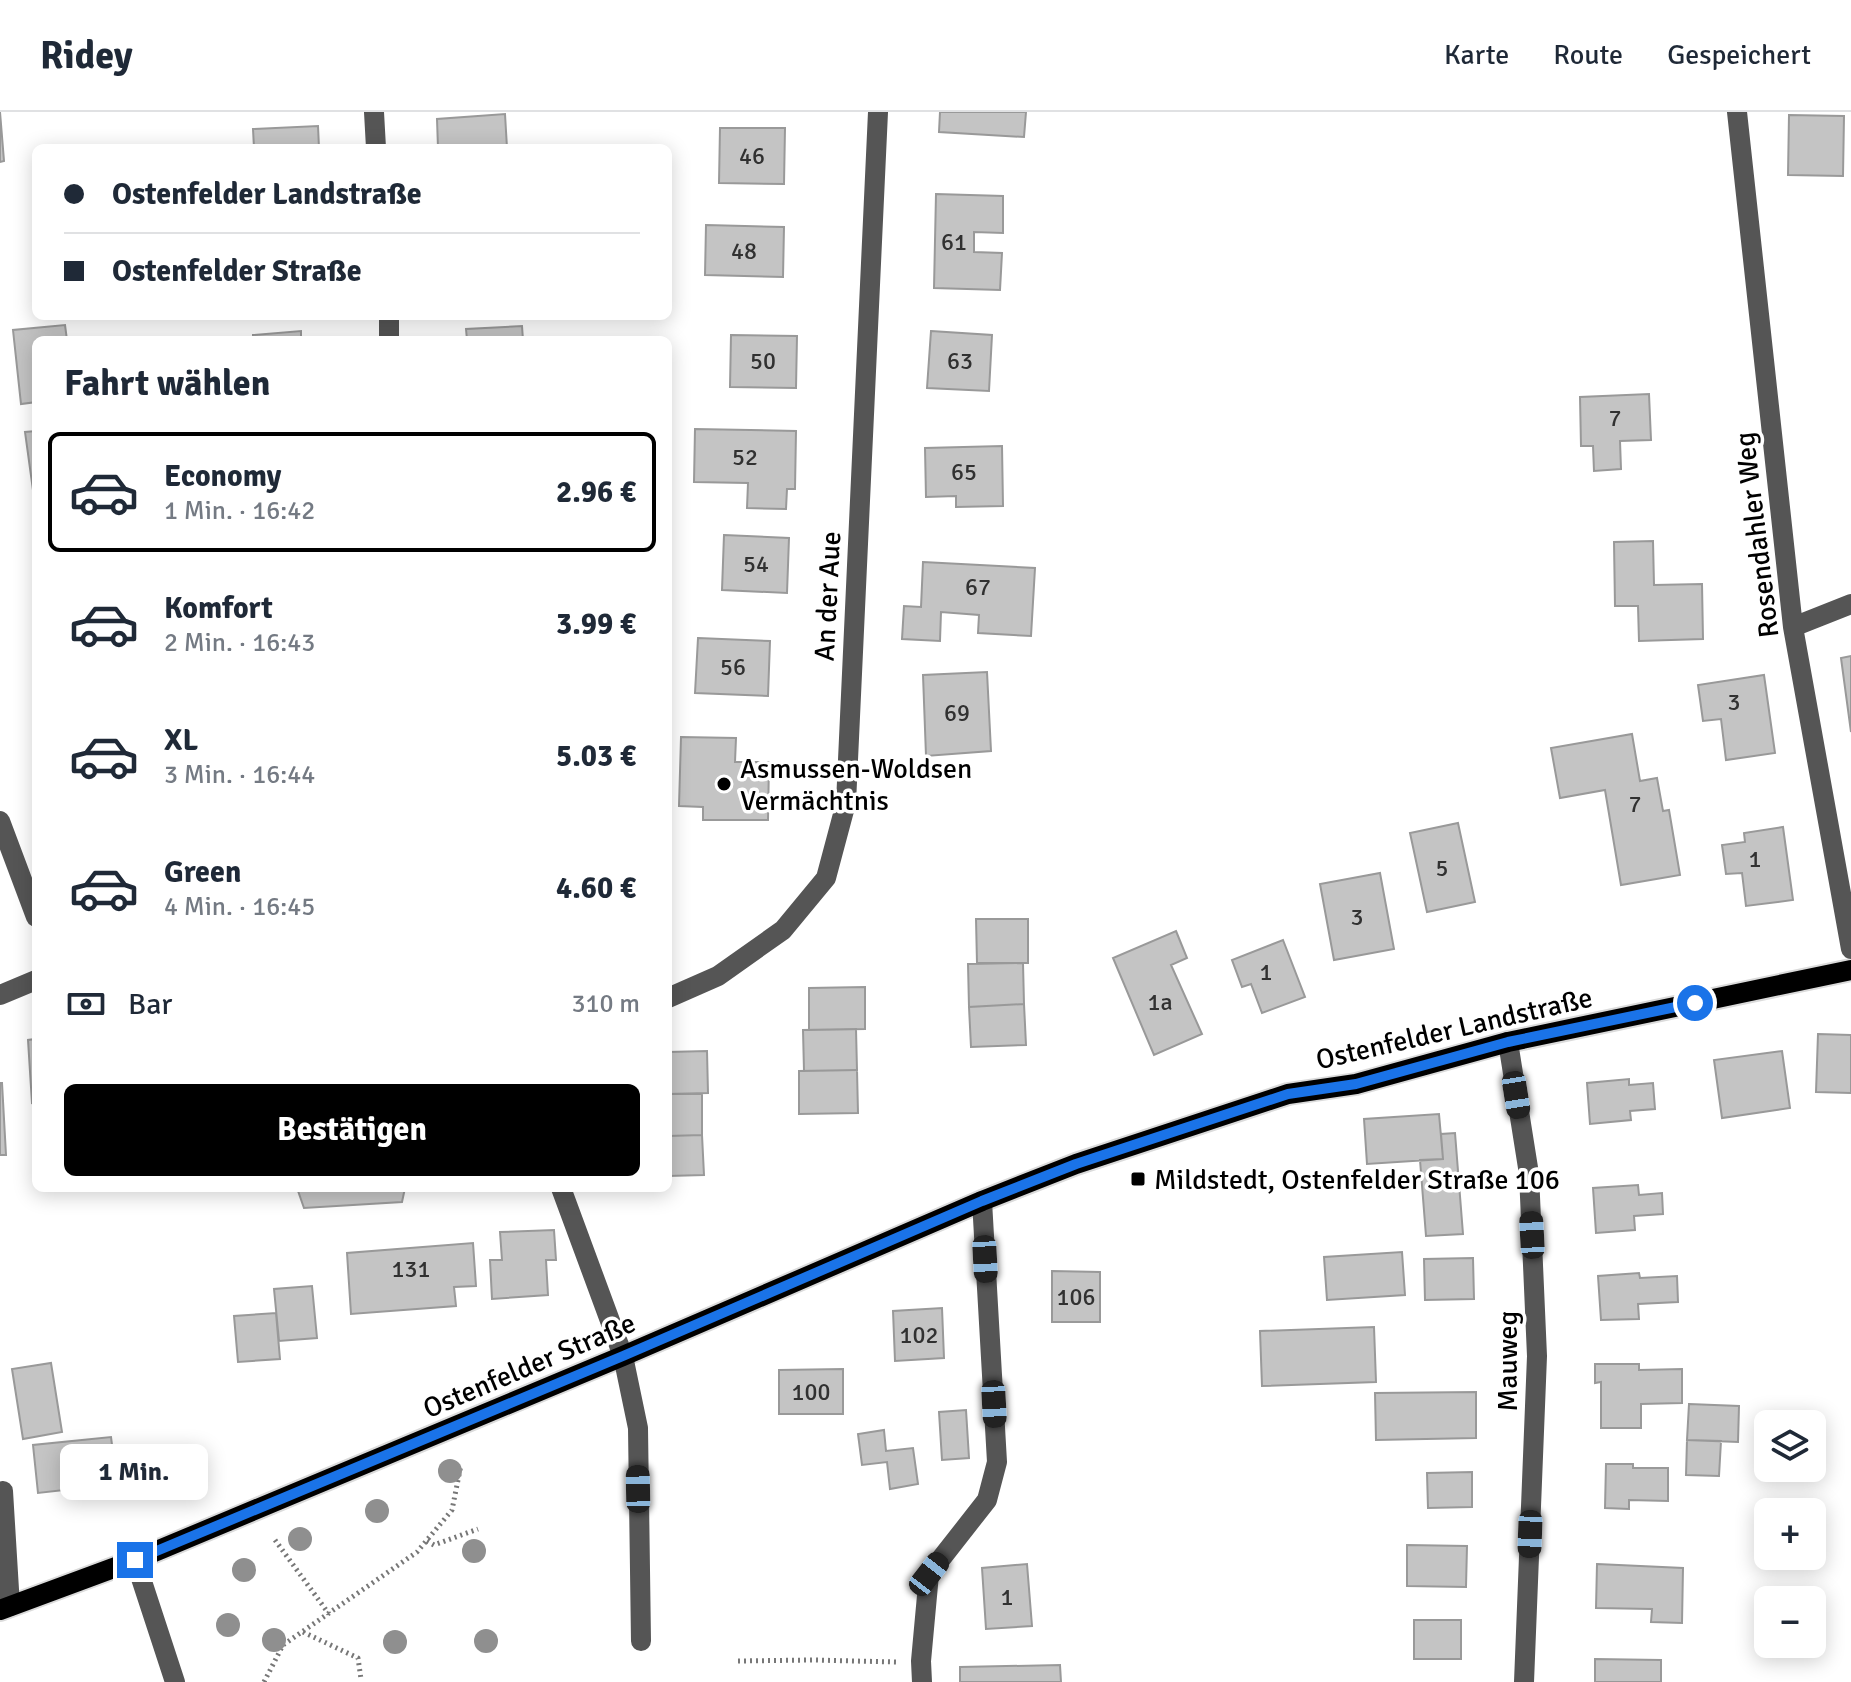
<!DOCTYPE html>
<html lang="de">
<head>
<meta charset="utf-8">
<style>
	:root { --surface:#fff; --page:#f2f2f3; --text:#1f2937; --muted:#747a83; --line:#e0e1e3; --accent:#000 }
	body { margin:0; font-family:Signika,sans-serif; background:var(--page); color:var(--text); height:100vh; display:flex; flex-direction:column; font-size:30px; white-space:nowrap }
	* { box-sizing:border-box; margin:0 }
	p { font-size:26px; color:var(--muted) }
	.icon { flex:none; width:44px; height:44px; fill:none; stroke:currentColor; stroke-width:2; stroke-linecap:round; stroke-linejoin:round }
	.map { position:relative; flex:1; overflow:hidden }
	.drawer { position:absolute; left:32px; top:224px; width:640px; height:856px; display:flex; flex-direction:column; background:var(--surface); border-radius:12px; box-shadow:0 4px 20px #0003 }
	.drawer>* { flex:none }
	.hud { position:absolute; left:32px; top:32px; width:640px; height:176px; border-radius:12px; box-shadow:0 4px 20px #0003; display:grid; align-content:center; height:176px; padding:0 32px; background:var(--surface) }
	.buttons { position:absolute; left:1754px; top:1298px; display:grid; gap:16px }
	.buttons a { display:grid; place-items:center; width:72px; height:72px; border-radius:12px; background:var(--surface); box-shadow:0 4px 20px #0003; font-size:40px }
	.end { position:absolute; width:36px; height:36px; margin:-18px; border:10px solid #1a73e8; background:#fff; box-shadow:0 0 0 4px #fff }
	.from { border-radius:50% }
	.bubble { position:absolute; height:56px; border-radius:12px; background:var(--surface); box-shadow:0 4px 20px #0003; font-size:26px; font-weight:700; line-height:56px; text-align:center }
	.car { position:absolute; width:24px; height:48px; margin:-24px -12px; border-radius:10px; box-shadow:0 0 6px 2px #0007; background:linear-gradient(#222 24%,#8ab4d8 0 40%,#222 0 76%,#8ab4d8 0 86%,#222 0) }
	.hud b { display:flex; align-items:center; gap:28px; height:76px; font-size:30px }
	.hud b+b { border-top:2px solid var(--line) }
	.hud i { width:20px; height:20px; background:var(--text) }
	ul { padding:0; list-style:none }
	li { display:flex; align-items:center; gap:24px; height:120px; margin:0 16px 12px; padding:0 16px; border:4px solid transparent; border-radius:12px }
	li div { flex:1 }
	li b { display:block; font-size:30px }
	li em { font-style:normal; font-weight:700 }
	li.on { border-color:var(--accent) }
	li>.icon { width:72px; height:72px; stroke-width:1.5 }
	h2 { padding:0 32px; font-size:36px; line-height:96px }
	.pay { display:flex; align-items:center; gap:20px; height:88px; padding:0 32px; font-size:30px }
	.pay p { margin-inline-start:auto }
	.button { display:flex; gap:16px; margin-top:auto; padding:16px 32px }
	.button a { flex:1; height:92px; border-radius:12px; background:var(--accent); color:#fff; font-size:32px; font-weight:700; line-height:92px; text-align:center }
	header { display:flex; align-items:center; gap:48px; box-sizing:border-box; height:112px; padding:0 40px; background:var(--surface); border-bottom:2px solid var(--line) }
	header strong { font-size:38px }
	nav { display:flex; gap:44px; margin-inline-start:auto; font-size:28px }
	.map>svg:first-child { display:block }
</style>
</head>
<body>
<header>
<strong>Ridey</strong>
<nav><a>Karte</a><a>Route</a><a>Gespeichert</a></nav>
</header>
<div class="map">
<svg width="1851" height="1570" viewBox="0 0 1851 1570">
	<rect width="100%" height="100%" fill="#fff"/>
	<path fill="#c4c4c4" stroke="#999" stroke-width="2" d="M0,0l4,49 -4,1z
		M940,0h86l-2,25 -85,-5z
		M505,2l2,34h-69l-1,-29z
		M1789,3l55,1 -1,60 -55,-1z
		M318,14l1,22h-65l-1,-19z
		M720,16h65l-1,56 -65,-1z
		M936,82l67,2v37l-29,-1v20l28,1 -2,37 -66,-2z
		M706,113l78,2 -1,50 -78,-2z
		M65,213l2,15h-31v62l-15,2 -8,-74z
		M522,214l1,14h-56l-1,-11z
		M301,219v9h-48v-5z
		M931,219l61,4 -3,56 -62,-3z
		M731,223l66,1 -1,52 -66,-1z
		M1649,282l2,46 -31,1 1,28 -27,2 -1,-25h-12l-1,-49z
		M695,317l101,2 -1,58h-8l-1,20 -39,-1 1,-25 -54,-1z
		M36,319v81l-11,-80z
		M1002,334l1,60 -47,1v-11l-30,1 -1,-49z
		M724,423l65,3 -2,55 -65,-3z
		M1653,429l1,44 48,-1 1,55 -64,2 -1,-35h-23l-1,-64z
		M923,450l112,6 -4,68 -53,-3 1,-18 -38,-3 -1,29 -38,-2 2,-33 17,1z
		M698,526l72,3 -2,55 -73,-3z
		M1851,544v76l-10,-74z
		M987,560l4,79 -65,5 -3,-81z
		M1764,563l11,78 -49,7 -5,-41 -18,2 -5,-36z
		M1632,622l8,47 17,-3 6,33 6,-1 11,65 -59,10 -16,-95 -45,8 -9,-50z
		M681,625l55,1 -1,24h34l-1,58h-65v-13l-24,-1z
		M1458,711l17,79 -48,10 -17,-79z
		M1783,715l10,73 -47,6 -4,-33 -16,1 -4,-29 23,-3 -1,-9z
		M1380,761l14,76 -60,11 -14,-76z
		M976,807h52v44h-51z
		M1176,819l11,27 -16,7 31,69 -48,21 -41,-97z
		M1283,828l22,57 -43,16 -11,-29 -9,3 -10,-27z
		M1023,851l1,41 -55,3 -1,-43z
		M865,875v42l-56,1v-42z
		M1024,892l2,41 -55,2 -2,-40z
		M856,917l1,41 -53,1 -1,-41z
		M1818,922l33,1v58l-35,-1z
		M36,927v63l-4,1 -4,-63z
		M707,939l1,42 -40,1v-42z
		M1782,939l8,57 -68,10 -8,-58z
		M857,958l1,43 -59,1v-43z
		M1629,967v6l24,-2 2,26 -25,2 1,9 -41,4 -3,-41z
		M0,971h2l4,72h-6z
		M668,982h34v41l-34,1z
		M1439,1002l4,45 -76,5 -3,-45z
		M1455,1021l8,101 -37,2 -6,-76 23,-1 -2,-25z
		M702,1023l2,40 -36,1v-40z
		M1638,1073l1,10 23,-2 1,21 -29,2 1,14 -39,3 -3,-45z
		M297,1076h108l-3,14 -98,6z
		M554,1118l2,30h-10l2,35 -56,4 -2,-39h12l-2,-28z
		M473,1131l3,43 -22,1 2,19 -105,8 -4,-61z
		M1402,1140l3,43 -78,5 -3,-43z
		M1473,1146l1,41 -49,1 -1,-41z
		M1052,1159l48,1v50h-48z
		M1639,1161l1,5 37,-2 1,26 -40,2 1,15 -38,1 -3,-44z
		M312,1174l5,52 -38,3 -5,-52z
		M942,1196l2,50 -49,3 -2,-50z
		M276,1201l4,46 -42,3 -4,-46z
		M1374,1215l2,55 -114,4 -2,-55z
		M51,1251l11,69 -39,7 -11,-70z
		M1595,1252h44v6l43,-1v34l-41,1v24h-40v-46l-6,1z
		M843,1257v45h-64v-44z
		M1476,1280v46l-100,2 -1,-47z
		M1689,1292l50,2 -1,36 -51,-2z
		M966,1298l3,48 -27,2 -3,-48z
		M884,1318l2,21 27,-3 5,36 -28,5 -3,-27 -25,3 -4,-31z
		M111,1325l6,47 -79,9 -5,-48z
		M1687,1328l34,1 -2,35 -33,-1z
		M1606,1352h27v4h35v33l-39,-1v9l-24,-1z
		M1472,1360v35l-44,1 -1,-35z
		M1407,1433l60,1 -1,41 -59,-1z
		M1027,1452l5,62 -46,3 -4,-61z
		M1597,1452l86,4 -1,55 -31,-1 1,-13 -56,-1z
		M1414,1508h47v39h-47z
		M1595,1547l66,1v22h-66z
		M1060,1553l1,17h-101v-15z"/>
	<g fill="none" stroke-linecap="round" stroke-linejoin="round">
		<defs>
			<path id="major" d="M0,1498l135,-50 488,-204 359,-155 94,-37 212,-70 68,-10 152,-42 343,-72"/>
		</defs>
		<use href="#major" stroke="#dbdbdb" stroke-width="24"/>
		<path stroke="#777" stroke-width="5" stroke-dasharray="2 4" stroke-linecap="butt" d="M275,1428l54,74
			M427,1429l7,4 44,-16
			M303,1520l55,26 3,21
			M738,1549l75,-1 83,2
			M264,1570l19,-37 134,-93 35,-42 9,-45"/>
		<path stroke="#555" stroke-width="20" d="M374,0l2,36
			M1737,0l56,515 58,322
			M389,204v24
			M1793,515l58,-23
			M0,709l36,96
			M0,883l36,-15
			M668,886l50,-22 65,-46 43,-52 20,-75 32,-691
			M1508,930l21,132 8,182 -13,326
			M561,1076l62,168 15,72 3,213
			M3,1379l7,115
			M135,1448l40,122
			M922,1570l-1,-21 8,-87 58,-74 10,-38 -15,-261"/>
		<use href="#major" stroke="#000" stroke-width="20"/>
	</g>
	<g fill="#8f8f8f">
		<circle cx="450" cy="1359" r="12"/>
		<circle cx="377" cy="1399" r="12"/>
		<circle cx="300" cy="1427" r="12"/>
		<circle cx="474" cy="1439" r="12"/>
		<circle cx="244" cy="1458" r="12"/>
		<circle cx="228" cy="1513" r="12"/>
		<circle cx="274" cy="1528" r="12"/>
		<circle cx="486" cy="1529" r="12"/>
		<circle cx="395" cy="1530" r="12"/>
	</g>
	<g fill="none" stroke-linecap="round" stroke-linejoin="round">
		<path stroke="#1a73e8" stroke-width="10" d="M135,1448l488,-204 359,-155 94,-37 212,-70 68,-10 152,-42 187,-39"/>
	</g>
	<g fill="#000" stroke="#fff" stroke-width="3">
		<circle cx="724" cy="672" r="8"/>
		<rect x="1130" y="1059" width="16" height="16" rx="4"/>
	</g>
	<g text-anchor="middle" stroke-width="7" stroke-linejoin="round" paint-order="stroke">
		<g font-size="24" fill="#313131">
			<text x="752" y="52">46</text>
			<text x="954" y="138">61</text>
			<text x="744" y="147">48</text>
			<text x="763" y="257">50</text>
			<text x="960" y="257">63</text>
			<text x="1615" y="314">7</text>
			<text x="745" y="353">52</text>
			<text x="964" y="368">65</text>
			<text x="756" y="460">54</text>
			<text x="978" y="483">67</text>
			<text x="733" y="563">56</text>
			<text x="1734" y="598">3</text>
			<text x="957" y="609">69</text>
			<text x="1635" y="700">7</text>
			<text x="1755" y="755">1</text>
			<text x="1442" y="764">5</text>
			<text x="1357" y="813">3</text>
			<text x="1266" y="868">1</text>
			<text x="1160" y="898">1a</text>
			<text x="411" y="1165">131</text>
			<text x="1076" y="1193">106</text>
			<text x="919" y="1231">102</text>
			<text x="811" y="1288">100</text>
			<text x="1007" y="1493">1</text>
		</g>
		<g font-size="28" fill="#000" stroke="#fff">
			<text transform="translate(1756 423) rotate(-97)" y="10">Rosendahler Weg</text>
			<text transform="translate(827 484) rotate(-87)" y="10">An der Aue</text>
			<text transform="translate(1454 916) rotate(-13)" y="10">Ostenfelder Landstraße</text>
			<text transform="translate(1507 1249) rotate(-90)" y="10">Mauweg</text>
			<text transform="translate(529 1253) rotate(-23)" y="10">Ostenfelder Straße</text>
		</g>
		<g font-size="28" fill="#000" stroke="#fff" text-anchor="start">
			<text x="740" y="666">Asmussen-Woldsen<tspan x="740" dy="32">Vermächtnis</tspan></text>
			<text x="1154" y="1077">Mildstedt, Ostenfelder Straße 106</text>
		</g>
	</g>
</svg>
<div class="buttons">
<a><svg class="icon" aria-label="layers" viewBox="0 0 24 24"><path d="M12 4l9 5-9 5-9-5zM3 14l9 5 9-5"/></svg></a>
<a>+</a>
<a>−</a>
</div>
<i class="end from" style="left:1695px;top:891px"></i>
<i class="end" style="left:135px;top:1448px"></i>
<div class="bubble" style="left:60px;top:1332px;width:148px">1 Min.</div>
<i class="car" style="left:1516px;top:983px;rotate:171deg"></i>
<i class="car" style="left:1532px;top:1123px;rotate:357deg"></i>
<i class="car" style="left:985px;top:1147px;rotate:177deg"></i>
<i class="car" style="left:994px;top:1292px;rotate:177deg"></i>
<i class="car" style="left:638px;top:1377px;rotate:359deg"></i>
<i class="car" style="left:1530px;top:1422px;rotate:182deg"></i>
<i class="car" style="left:929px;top:1462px;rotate:38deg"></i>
<div class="hud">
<b><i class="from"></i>Ostenfelder Landstraße</b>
<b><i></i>Ostenfelder Straße</b>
</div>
<section class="drawer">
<h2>Fahrt wählen</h2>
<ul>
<li class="on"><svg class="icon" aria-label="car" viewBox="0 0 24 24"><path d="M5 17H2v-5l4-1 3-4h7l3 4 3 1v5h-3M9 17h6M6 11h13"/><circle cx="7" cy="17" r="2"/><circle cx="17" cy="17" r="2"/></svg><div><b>Economy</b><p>1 Min. · 16:42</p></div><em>2.96 €</em></li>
<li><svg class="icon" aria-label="car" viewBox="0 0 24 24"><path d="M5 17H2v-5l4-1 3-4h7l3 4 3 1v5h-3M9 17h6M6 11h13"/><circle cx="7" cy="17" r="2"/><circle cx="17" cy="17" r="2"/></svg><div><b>Komfort</b><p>2 Min. · 16:43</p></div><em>3.99 €</em></li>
<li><svg class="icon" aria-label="car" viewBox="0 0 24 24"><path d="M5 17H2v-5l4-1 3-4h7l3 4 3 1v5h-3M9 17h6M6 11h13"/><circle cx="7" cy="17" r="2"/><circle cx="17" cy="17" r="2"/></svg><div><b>XL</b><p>3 Min. · 16:44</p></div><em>5.03 €</em></li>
<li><svg class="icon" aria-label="car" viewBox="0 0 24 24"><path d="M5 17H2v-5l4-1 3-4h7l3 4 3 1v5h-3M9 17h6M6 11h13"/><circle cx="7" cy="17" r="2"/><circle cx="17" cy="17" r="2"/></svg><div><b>Green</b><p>4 Min. · 16:45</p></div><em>4.60 €</em></li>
</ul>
<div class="pay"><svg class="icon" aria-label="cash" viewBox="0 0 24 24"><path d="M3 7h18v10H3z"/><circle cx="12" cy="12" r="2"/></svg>Bar<p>310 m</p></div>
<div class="button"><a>Bestätigen</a></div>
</section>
</div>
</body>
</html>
